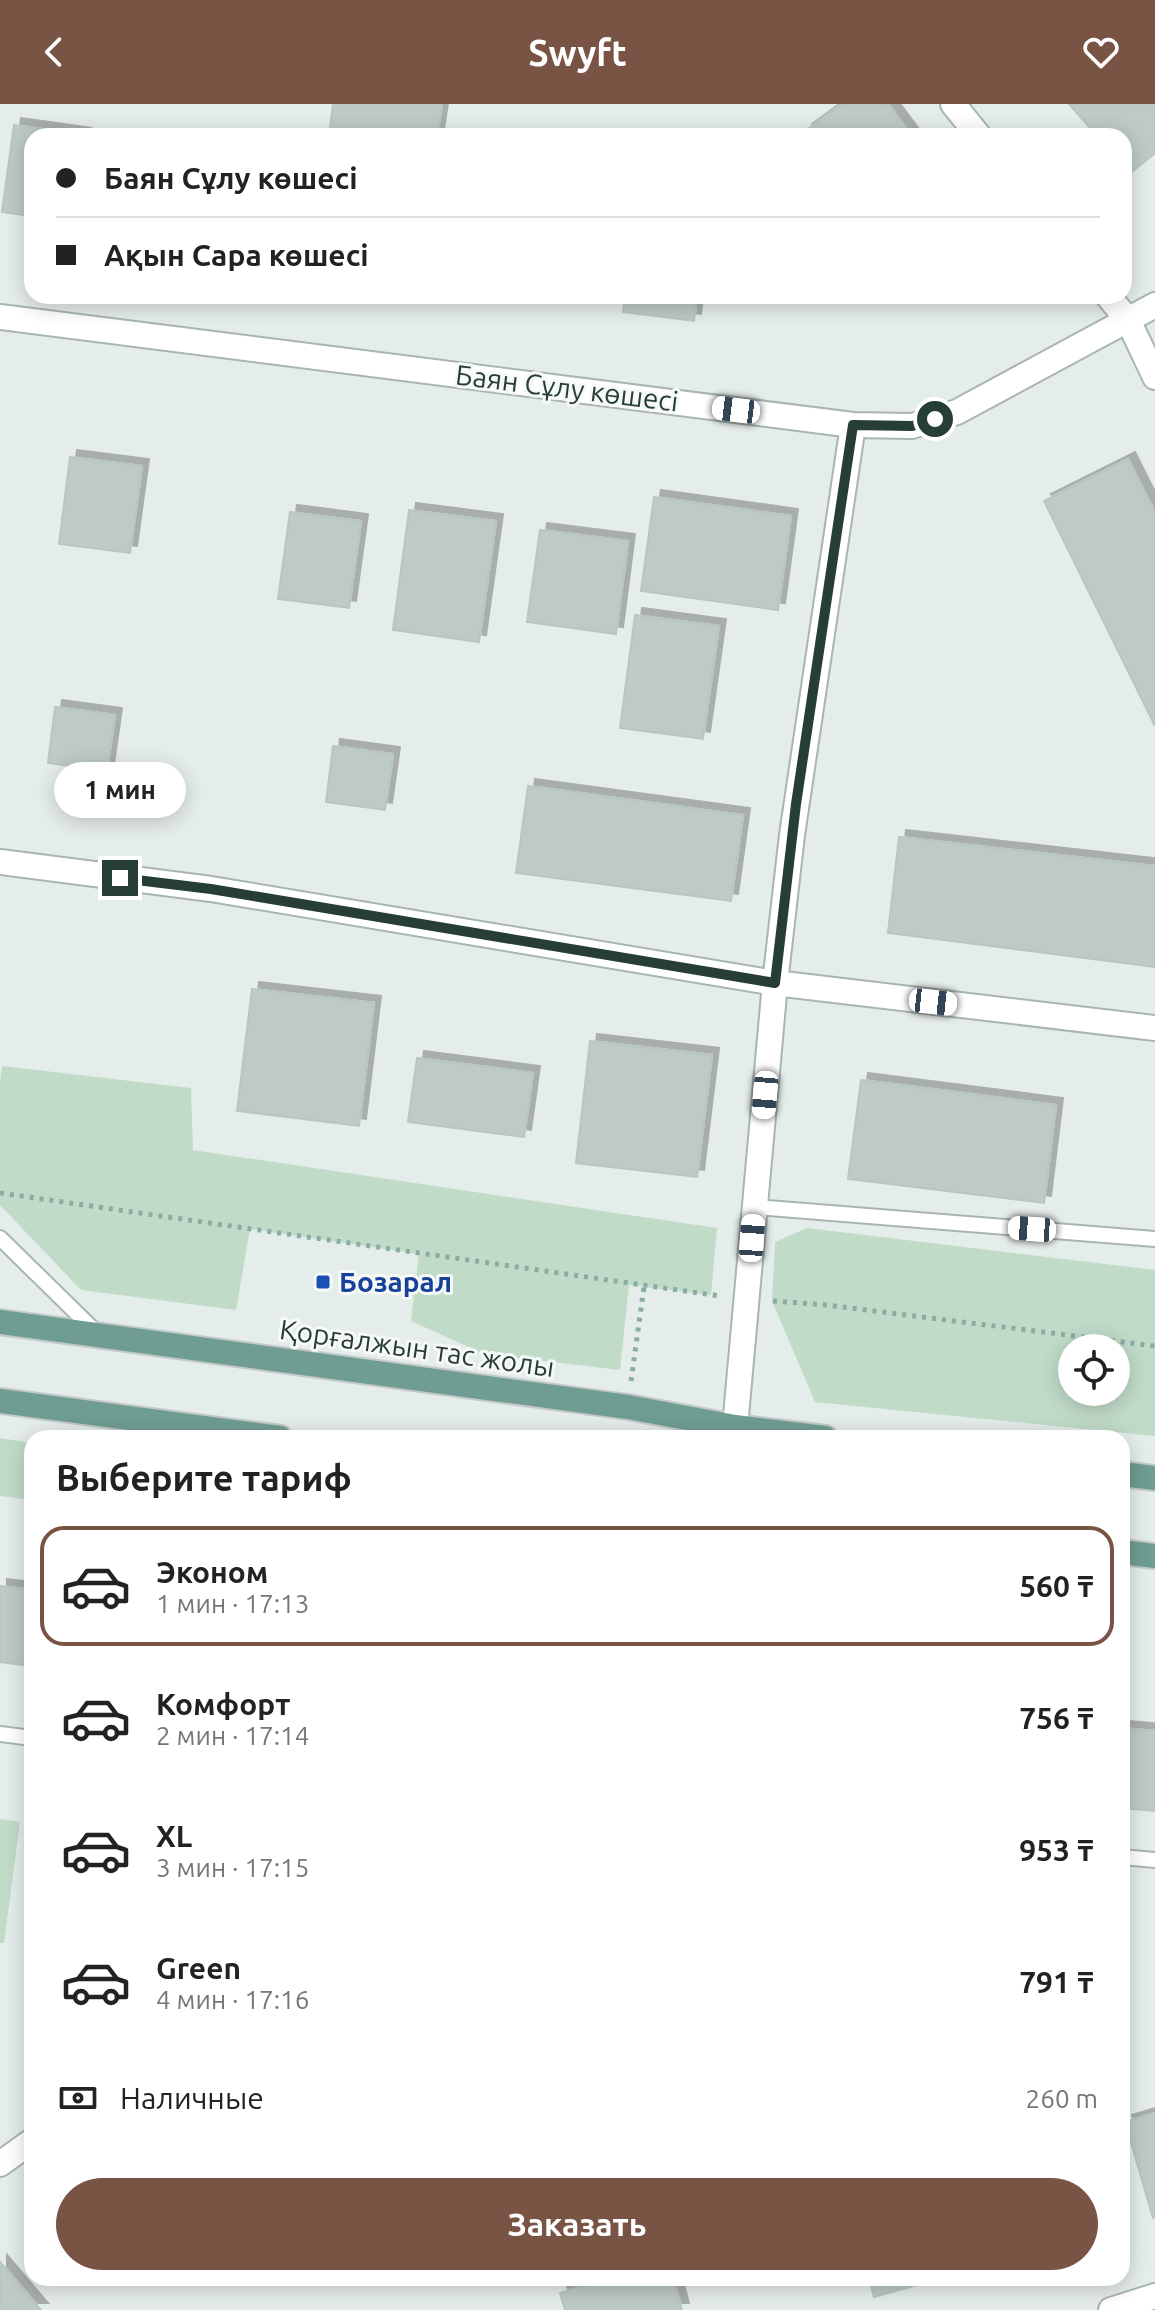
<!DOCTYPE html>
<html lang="ru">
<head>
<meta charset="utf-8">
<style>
	:root { --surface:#fff; --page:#f6f6f6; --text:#222; --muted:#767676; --line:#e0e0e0; --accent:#795344 }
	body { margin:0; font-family:Ubuntu,sans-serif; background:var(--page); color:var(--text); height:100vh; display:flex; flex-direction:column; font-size:30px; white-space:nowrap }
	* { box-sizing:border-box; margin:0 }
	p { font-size:26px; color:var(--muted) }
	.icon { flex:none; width:44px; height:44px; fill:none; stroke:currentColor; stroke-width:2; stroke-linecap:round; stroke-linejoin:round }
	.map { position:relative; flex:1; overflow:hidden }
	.panel { position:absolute; left:24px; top:1326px; width:1106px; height:856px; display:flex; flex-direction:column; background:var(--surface); border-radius:24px; box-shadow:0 4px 20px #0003 }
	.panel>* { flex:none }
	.banner { position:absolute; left:24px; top:24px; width:1108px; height:176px; border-radius:24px; box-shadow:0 4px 20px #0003; display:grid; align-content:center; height:176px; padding:0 32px; background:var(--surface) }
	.tools { position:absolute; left:1058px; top:1230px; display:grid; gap:16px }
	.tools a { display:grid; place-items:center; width:72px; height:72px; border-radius:50%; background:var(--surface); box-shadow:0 4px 20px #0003; font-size:40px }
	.end { position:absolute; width:36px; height:36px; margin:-18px; border:10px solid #263d38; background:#fff; box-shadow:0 0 0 4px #fff }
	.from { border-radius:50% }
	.bubble { position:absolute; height:56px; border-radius:28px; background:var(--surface); box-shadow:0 4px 20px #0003; font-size:26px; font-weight:700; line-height:56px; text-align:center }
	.car { position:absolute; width:24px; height:48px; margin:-24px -12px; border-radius:10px; box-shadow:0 0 6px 2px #0007; background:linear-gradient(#fff 24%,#345 0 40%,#fff 0 76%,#345 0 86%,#fff 0) }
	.banner b { display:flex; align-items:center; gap:28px; height:76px; font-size:30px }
	.banner b+b { border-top:2px solid var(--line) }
	.banner i { width:20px; height:20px; background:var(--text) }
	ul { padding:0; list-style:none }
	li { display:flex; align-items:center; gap:24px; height:120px; margin:0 16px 12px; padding:0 16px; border:4px solid transparent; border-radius:24px }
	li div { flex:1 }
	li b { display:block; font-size:30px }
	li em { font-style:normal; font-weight:700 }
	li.active { border-color:var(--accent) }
	li>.icon { width:72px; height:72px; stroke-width:1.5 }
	h2 { padding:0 32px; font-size:36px; line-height:96px }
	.pay { display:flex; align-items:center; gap:20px; height:88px; padding:0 32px; font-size:30px }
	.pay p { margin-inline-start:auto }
	.action { display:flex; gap:16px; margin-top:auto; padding:16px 32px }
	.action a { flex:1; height:92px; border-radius:48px; background:var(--accent); color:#fff; font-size:32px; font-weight:700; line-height:92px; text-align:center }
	header { display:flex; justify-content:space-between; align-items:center; height:104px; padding:0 32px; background:var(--accent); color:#fff; font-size:36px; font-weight:700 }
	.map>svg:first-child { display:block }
</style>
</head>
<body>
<header><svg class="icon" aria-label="back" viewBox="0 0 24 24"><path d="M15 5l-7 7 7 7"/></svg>Swyft<svg class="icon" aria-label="heart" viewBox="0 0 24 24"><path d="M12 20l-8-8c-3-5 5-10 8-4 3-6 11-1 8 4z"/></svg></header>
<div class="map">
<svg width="1155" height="2206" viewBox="0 0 1155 2206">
	<defs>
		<filter id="shadow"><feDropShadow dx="7" dy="-7" stdDeviation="0" flood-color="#0004"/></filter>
	</defs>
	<rect width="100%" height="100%" fill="#e5edea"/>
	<path fill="#c1dbc9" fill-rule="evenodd" d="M2,962l189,22 2,62 524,78 -6,67 -82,-10 -9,85 -136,-16 -73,-33 8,-67 -169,-25 -14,81 -155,-20 -81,-85v-120z
		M807,1124l348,42v166l-340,-34 -43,-101 3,-59zM1072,1244h44v44h-44z
		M0,1334l32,5v57l-32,-4z
		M0,1715l20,3 -16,121h-4z"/>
	<path fill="#becac6" stroke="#b8c6c1" stroke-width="2" filter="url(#shadow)" d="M333,0h109l-5,32h-108z
		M842,0h46l24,32h-103l-4,-5z
		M1069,0h86v49l-26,21 -5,-6v-32h-27z
		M14,21l71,10 -53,1v80l-30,-4z
		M625,192h72l-3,25 -71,-9z
		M70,353l72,9 -12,87 -71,-9z
		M1128,355l27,54v213l-111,-225z
		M654,393l137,19 -13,94 -137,-19z
		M409,406l87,11 -17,121 -86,-12z
		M290,408l71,9 -12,87 -71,-9z
		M540,426l88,11 -12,93 -89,-12z
		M635,511l84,11 -16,113 -83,-11z
		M55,603l60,8 -8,56 -59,-8z
		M333,642l60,8 -8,56 -59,-8z
		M528,682l215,29 -12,86 -215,-28z
		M899,733l256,29v101l-267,-34z
		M252,885l122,14 -15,123 -122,-15z
		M590,937l122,14 -15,122 -121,-14z
		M417,954l116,15 -9,64 -116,-15z
		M861,976l195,25 -12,98 -196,-24z
		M0,1482l32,4v76l-32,-4z
		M1122,1624l33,3v80l-33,-3z
		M1155,2009v104l-2,1 -28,-96z
		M0,2158l41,48h-41z
		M614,2174h59l9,32h-117l-5,-17z
		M869,2174h73l-68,19z"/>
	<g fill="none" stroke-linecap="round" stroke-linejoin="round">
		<defs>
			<path id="lane" d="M755,1103l400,32
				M0,1134l99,97
				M0,1630l32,4
				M1122,1753l33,3"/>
			<path id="street" d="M953,0l26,32
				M1108,192l20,24 27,57
				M0,213l853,108 59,1 45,-14 198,-107
				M0,758l211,27 564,94 380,45
				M735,1323l40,-444 17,-148 61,-410
				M0,2060l32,-23
				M1111,2206l44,-14"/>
			<path id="primary" d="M0,1218l628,85 107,20 90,11
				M0,1297l280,37
				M1122,1370l33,4
				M1122,1448l33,4"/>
		</defs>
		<use href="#lane" stroke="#a8b5b1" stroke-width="18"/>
		<use href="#street" stroke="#a8b5b1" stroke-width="28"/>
		<use href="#primary" stroke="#c2c9c7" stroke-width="28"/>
		<path stroke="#89ada3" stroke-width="5" stroke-dasharray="4 6" stroke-linecap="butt" d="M0,1089l720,103
			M773,1197l53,4 329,41
			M631,1277l13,-94"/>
		<use href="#lane" stroke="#fff" stroke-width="14"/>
		<use href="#street" stroke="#fff" stroke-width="24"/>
		<use href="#primary" stroke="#6f9d93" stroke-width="24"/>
	</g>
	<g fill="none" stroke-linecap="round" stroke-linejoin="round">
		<path stroke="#263d38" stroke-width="10" d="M120,774l91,11 564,94 21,-179 57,-379 59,1 23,-7"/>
	</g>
	<rect fill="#1a4fb4" stroke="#f6f9f8" stroke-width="3" x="315" y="1170" width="16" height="16" rx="4"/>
	<g text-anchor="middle" stroke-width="6" stroke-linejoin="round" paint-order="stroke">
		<g font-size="28" fill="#263d38" stroke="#f6f9f8">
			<text transform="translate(567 284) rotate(7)" y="10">Баян Сұлу көшесі</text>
			<text transform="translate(417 1244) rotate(8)" y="10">Қорғалжын тас жолы</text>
		</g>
		<g font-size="28" font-weight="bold" fill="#164399" stroke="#f6f9f8" text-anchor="start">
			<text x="339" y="1188">Бозарал</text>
		</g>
	</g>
</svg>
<div class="tools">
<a><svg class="icon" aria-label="locate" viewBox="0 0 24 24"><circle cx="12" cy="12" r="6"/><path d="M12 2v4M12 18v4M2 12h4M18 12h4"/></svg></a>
</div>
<i class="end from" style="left:935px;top:315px"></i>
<i class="end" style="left:120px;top:774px"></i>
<div class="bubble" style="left:54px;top:658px;width:132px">1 мин</div>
<i class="car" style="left:736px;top:306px;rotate:277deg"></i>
<i class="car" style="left:933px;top:898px;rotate:96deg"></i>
<i class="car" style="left:765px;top:991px;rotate:185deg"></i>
<i class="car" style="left:1032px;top:1125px;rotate:274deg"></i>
<i class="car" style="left:752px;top:1134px;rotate:4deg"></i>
<div class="banner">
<b><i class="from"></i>Баян Сұлу көшесі</b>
<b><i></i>Ақын Сара көшесі</b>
</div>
<section class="panel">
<h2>Выберите тариф</h2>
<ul>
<li class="active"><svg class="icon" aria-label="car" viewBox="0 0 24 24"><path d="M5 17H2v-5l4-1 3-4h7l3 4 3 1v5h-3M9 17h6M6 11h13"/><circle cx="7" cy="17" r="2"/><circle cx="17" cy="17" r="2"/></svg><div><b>Эконом</b><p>1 мин · 17:13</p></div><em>560 ₸</em></li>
<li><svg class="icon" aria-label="car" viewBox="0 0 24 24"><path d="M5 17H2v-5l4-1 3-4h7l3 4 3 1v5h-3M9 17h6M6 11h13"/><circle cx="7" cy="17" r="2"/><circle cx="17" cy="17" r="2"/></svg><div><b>Комфорт</b><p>2 мин · 17:14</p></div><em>756 ₸</em></li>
<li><svg class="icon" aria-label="car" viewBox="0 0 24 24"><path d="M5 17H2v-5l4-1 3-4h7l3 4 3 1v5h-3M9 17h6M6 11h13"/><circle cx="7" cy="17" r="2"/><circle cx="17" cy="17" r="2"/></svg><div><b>XL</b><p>3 мин · 17:15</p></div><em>953 ₸</em></li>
<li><svg class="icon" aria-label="car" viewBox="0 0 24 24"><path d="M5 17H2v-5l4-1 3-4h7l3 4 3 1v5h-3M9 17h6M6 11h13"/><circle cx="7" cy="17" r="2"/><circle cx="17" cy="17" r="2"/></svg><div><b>Green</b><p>4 мин · 17:16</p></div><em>791 ₸</em></li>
</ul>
<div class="pay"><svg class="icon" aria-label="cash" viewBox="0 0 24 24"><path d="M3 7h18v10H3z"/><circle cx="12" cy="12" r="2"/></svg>Наличные<p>260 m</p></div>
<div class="action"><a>Заказать</a></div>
</section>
</div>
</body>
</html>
